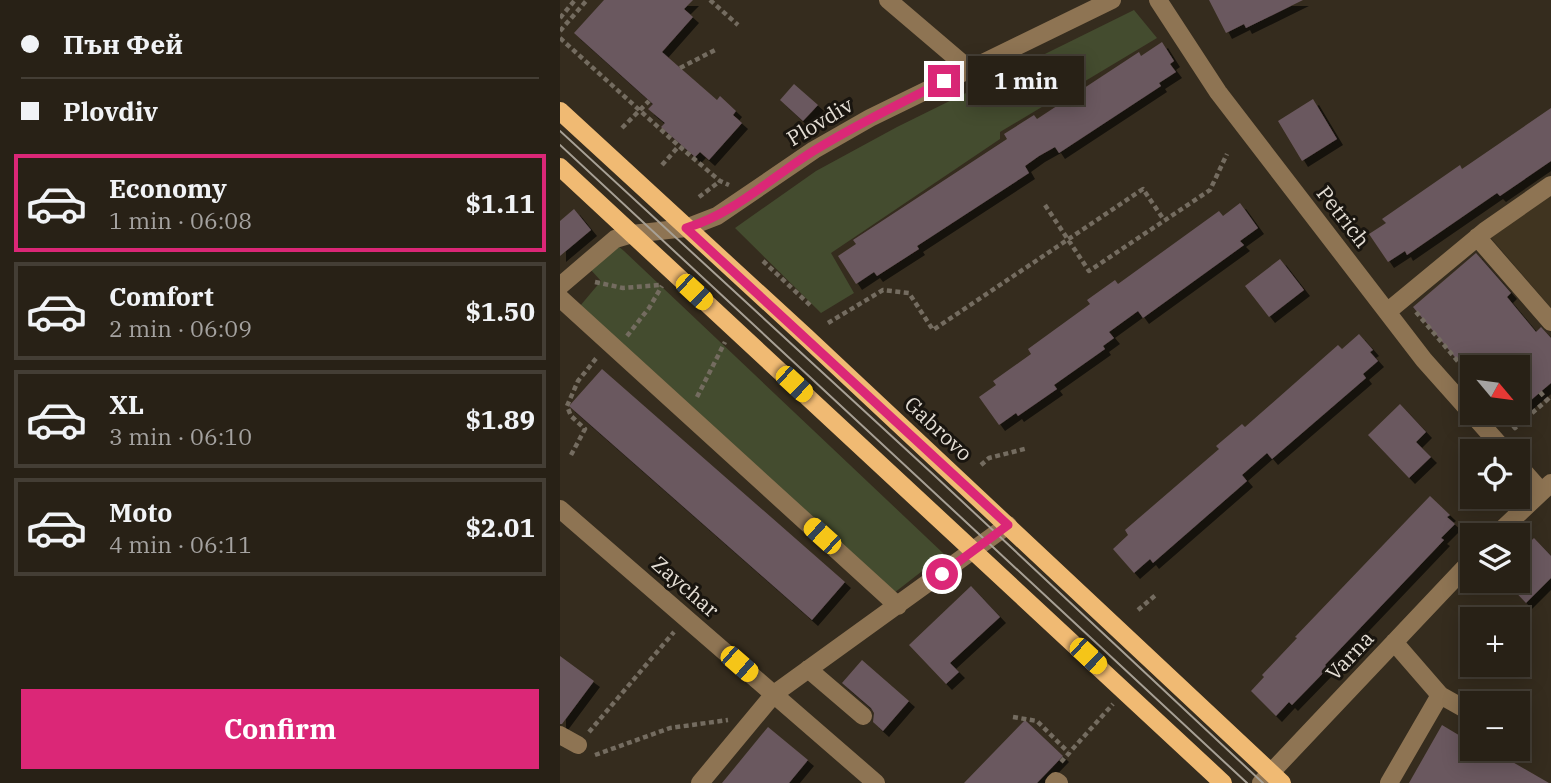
<!DOCTYPE html>
<html lang="en">
<head>
<meta charset="utf-8">
<style>
	:root { --surface:#282116; --page:#30291f; --text:#f1f3f6; --muted:#a5a3a1; --line:#443e35; --accent:#db2777 }
	body { margin:0; font-family:"IBM Plex Serif",serif; background:var(--page); color:var(--text); height:100vh; display:flex; flex-direction:column; font-size:26px; white-space:nowrap }
	* { box-sizing:border-box; margin:0 }
	p { font-size:23px; color:var(--muted) }
	.icon { flex:none; width:38px; height:38px; fill:none; stroke:currentColor; stroke-width:2; stroke-linecap:round; stroke-linejoin:round }
	.map { position:relative; flex:1; overflow:hidden }
	.panel { display:flex; flex-direction:column; background:var(--surface); width:560px }
	.panel>* { flex:none }
	.top-card { display:grid; align-content:center; height:154px; padding:0 21px; background:var(--surface) }
	.needle { width:46px; rotate:119deg }
	.tools { position:absolute; left:900px; top:355px; display:grid; gap:14px }
	.tools a { display:grid; place-items:center; width:70px; height:70px; border-radius:0px; background:var(--surface); box-shadow:0 4px 18px #0003,0 0 0 2px var(--line); font-size:35px }
	.end { position:absolute; width:32px; height:32px; margin:-16px; border:9px solid #db2777; background:#fff; box-shadow:0 0 0 4px #fff }
	.from { border-radius:50% }
	.bubble { position:absolute; height:49px; border-radius:0px; background:var(--surface); box-shadow:0 4px 18px #0003,0 0 0 2px var(--line); font-size:23px; font-weight:700; line-height:49px; text-align:center }
	.car { position:absolute; width:21px; height:42px; margin:-21px -10px; border-radius:9px; box-shadow:0 0 5px 2px #0007; background:linear-gradient(#f5c518 24%,#345 0 40%,#f5c518 0 76%,#345 0 86%,#f5c518 0) }
	.top-card b { display:flex; align-items:center; gap:24px; height:66px; font-size:26px }
	.top-card b+b { border-top:2px solid var(--line) }
	.top-card i { width:18px; height:18px; background:var(--text) }
	ul { padding:0; list-style:none }
	li { display:flex; align-items:center; gap:21px; height:98px; margin:0 14px 10px; padding:0 7px; border:4px solid var(--line); border-radius:0px }
	li div { flex:1 }
	li b { display:block; font-size:26px }
	li em { font-style:normal; font-weight:700 }
	li.on { border-color:var(--accent) }
	li>.icon { width:63px; height:63px; stroke-width:1.5 }
	.primary-button { display:flex; gap:14px; margin-top:auto; padding:14px 21px }
	.primary-button a { flex:1; height:80px; border-radius:0px; background:var(--accent); color:#fff; font-size:28px; font-weight:700; line-height:80px; text-align:center }
	main { display:flex; flex:1; min-height:0 }
	.map>svg:first-child { display:block }
</style>
</head>
<body>
<main>
<section class="panel">
<div class="top-card">
<b><i class="from"></i>Пън Фей</b>
<b><i></i>Plovdiv</b>
</div>
<ul>
<li class="on"><svg class="icon" aria-label="car" viewBox="0 0 24 24"><path d="M5 17H2v-5l4-1 3-4h7l3 4 3 1v5h-3M9 17h6M6 11h13"/><circle cx="7" cy="17" r="2"/><circle cx="17" cy="17" r="2"/></svg><div><b>Economy</b><p>1 min · 06:08</p></div><em>$1.11</em></li>
<li><svg class="icon" aria-label="car" viewBox="0 0 24 24"><path d="M5 17H2v-5l4-1 3-4h7l3 4 3 1v5h-3M9 17h6M6 11h13"/><circle cx="7" cy="17" r="2"/><circle cx="17" cy="17" r="2"/></svg><div><b>Comfort</b><p>2 min · 06:09</p></div><em>$1.50</em></li>
<li><svg class="icon" aria-label="car" viewBox="0 0 24 24"><path d="M5 17H2v-5l4-1 3-4h7l3 4 3 1v5h-3M9 17h6M6 11h13"/><circle cx="7" cy="17" r="2"/><circle cx="17" cy="17" r="2"/></svg><div><b>XL</b><p>3 min · 06:10</p></div><em>$1.89</em></li>
<li><svg class="icon" aria-label="car" viewBox="0 0 24 24"><path d="M5 17H2v-5l4-1 3-4h7l3 4 3 1v5h-3M9 17h6M6 11h13"/><circle cx="7" cy="17" r="2"/><circle cx="17" cy="17" r="2"/></svg><div><b>Moto</b><p>4 min · 06:11</p></div><em>$2.01</em></li>
</ul>
<div class="primary-button"><a>Confirm</a></div>
</section>
<div class="map">
<svg width="991" height="783" viewBox="0 0 991 783">
	<defs>
		<filter id="shadow"><feDropShadow dx="6" dy="6" stdDeviation="0" flood-color="#0009"/></filter>
	</defs>
	<rect width="100%" height="100%" fill="#352c1e"/>
	<path fill="#403420" d="M991,185v123l-66,-77z"/>
	<path fill="#444c2f" d="M574,10l23,28 -157,94v7l-169,114 23,40 -33,20 -86,-85 81,-57 81,-44z
		M58,246l6,5 320,303 -50,39 -314,-287 21,-25 -10,-11z"/>
	<path fill="#6b585e" filter="url(#shadow)" d="M44,0h89l-9,9 9,8 -31,35 55,48 3,-4 16,15 -3,4 9,8 -33,37 -9,-8 -5,5 -34,-30 4,-4 -17,-14 5,-5 -79,-71z
		M649,0h94l-57,28 -2,-4 -18,9z
		M602,42l12,19 -4,3 6,8 -17,11 2,3 -102,67 -4,-6 -16,9 -14,10 4,7 -112,73 2,3 -42,27 -3,-4 -18,12 -18,-28 18,-12 -3,-4 154,-101 -3,-5 30,-19 3,4 102,-67 2,4z
		M234,84l24,21 -15,16 -23,-21z
		M753,99l24,40 -35,22 -24,-40z
		M991,108v53l-51,35 -3,-3 -90,62 -2,-4 -17,11 -19,-28 17,-11 -4,-4 78,-54 2,4z
		M680,203l18,25 -18,13 4,4 -101,73 -5,-7 -29,21 5,6 -11,8 2,3 -51,36 3,4 -39,27 -2,-3 -17,12 -20,-28 17,-12 -3,-4 38,-27 -3,-5 62,-45 -3,-4 28,-20 3,4 101,-73 4,5z
		M14,209l17,21 -31,26v-35z
		M916,253l35,40 -4,4 29,35 5,-5 10,11v45l-34,29v-44h-53l-51,-61z
		M720,259l24,31 -35,27 -24,-31z
		M799,334l14,16 -3,2 8,9 -15,13 3,4 -94,81 -5,-6 -25,22 5,6 -94,82 -3,-4 -16,14 -21,-24 15,-14 -3,-5 94,-81 -3,-3 26,-22 3,3 93,-82 4,4z
		M42,369l243,213 -33,38 -243,-214z
		M840,404l26,28 -10,10 15,15 -22,21 -41,-43z
		M870,496l20,19 -3,2 8,7 -14,14 3,2 -119,125 3,3 -36,37 -3,-3 -13,14 -25,-25 13,-14 -2,-2 35,-37 -2,-1z
		M974,538l17,18v22l-25,25 -21,-22h12v-27z
		M411,586l29,31 -50,46 9,9 -13,12 -37,-39z
		M0,656l34,25 -32,43h-2z
		M302,660l47,41 -26,30 -10,-9 1,-9 -3,-5 -29,-25z
		M465,720l38,36 -26,27h-73z
		M882,725l30,18v6h18l59,34h-140z
		M208,727l40,33 -19,23h-67z"/>
	<g fill="none" stroke-linecap="round" stroke-linejoin="round">
		<path stroke="#746c60" stroke-width="4.5" stroke-dasharray="5 3.5" stroke-linecap="butt" d="M150,0l28,25
			M0,18l15,-18
			M0,31l27,-31
			M0,38l119,108 41,35 9,4
			M120,68l37,-19
			M62,128l27,-27
			M102,165l17,-19
			M139,197l21,-16
			M485,205l44,66 121,-81 17,-36
			M203,261l49,46
			M35,282l28,6 36,-3
			M856,312l56,66
			M268,323l55,-33 26,3 24,37 210,-141 21,31
			M67,336l22,-28 13,-22
			M980,392l7,8 4,-4
			M137,397l28,-55
			M942,413l13,15 32,-28 4,4
			M11,455l14,-26 -14,-13 -4,-10 11,-25 20,-25
			M421,465l8,-7 39,-10
			M578,610l19,-16
			M453,717l24,4 31,31
			M29,732l85,-100
			M35,755l75,-27 58,-8
			M501,762l52,-58"/>
		<path stroke="#8e7453" stroke-width="18" d="M328,0l81,69
			M598,0l60,92 206,268 82,92
			M917,237l74,85
			M0,286l55,-47 17,-5 54,-6 31,-12 97,-66 56,-32 242,-118
			M0,298l338,308
			M827,312l98,-81 66,-46
			M957,464l24,27
			M0,509l316,274
			M935,536l56,-53
			M248,669l55,47
			M880,695l32,18
			M0,735l18,10
			M140,783l74,-89 234,-169
			M494,783l2,-2 3,2
			M701,783l211,-223
			M829,783l51,-88 -46,-53"/>
		<path stroke="#f0ba73" stroke-width="18" d="M0,111l246,226 476,446
			M0,167l663,616"/>
		<path stroke="#a7a095" stroke-width="2" d="M0,131l375,345 328,307
			M0,145l687,638"/>
	</g>
	<g fill="none" stroke-linecap="round" stroke-linejoin="round">
		<path stroke="#db2777" stroke-width="9" d="M382,574l66,-49 -322,-297c48,-14 87,-52 129,-78 42,-26 86,-47 129,-69"/>
	</g>
	<g text-anchor="middle" stroke-width="6" stroke-linejoin="round" paint-order="stroke">
		<g font-size="21" fill="#e4ded5" stroke="#19150f">
			<text transform="translate(260 122) rotate(-31)" y="7">Plovdiv</text>
			<text transform="translate(783 217) rotate(52)" y="7">Petrich</text>
			<text transform="translate(378 429) rotate(43)" y="7">Gabrovo</text>
			<text transform="translate(125 587) rotate(41)" y="7">Zaychar</text>
			<text transform="translate(790 656) rotate(-47)" y="7">Varna</text>
		</g>
	</g>
</svg>
<div class="tools">
<a><svg class="needle" viewBox="-14 -14 28 28"><path d="M0-13l5 13h-10z" fill="#e53935"/><path d="M0 13l5-13h-10z" fill="#a5a3a1"/></svg></a>
<a><svg class="icon" aria-label="locate" viewBox="0 0 24 24"><circle cx="12" cy="12" r="6"/><path d="M12 2v4M12 18v4M2 12h4M18 12h4"/></svg></a>
<a><svg class="icon" aria-label="layers" viewBox="0 0 24 24"><path d="M12 4l9 5-9 5-9-5zM3 14l9 5 9-5"/></svg></a>
<a>+</a>
<a>−</a>
</div>
<i class="end from" style="left:382px;top:574px"></i>
<i class="end" style="left:384px;top:81px"></i>
<div class="bubble" style="left:408px;top:56px;width:116px">1 min</div>
<i class="car" style="left:134px;top:292px;rotate:133deg"></i>
<i class="car" style="left:234px;top:384px;rotate:133deg"></i>
<i class="car" style="left:262px;top:536px;rotate:312deg"></i>
<i class="car" style="left:528px;top:656px;rotate:133deg"></i>
<i class="car" style="left:179px;top:664px;rotate:131deg"></i>
</div>
</main>
</body>
</html>
